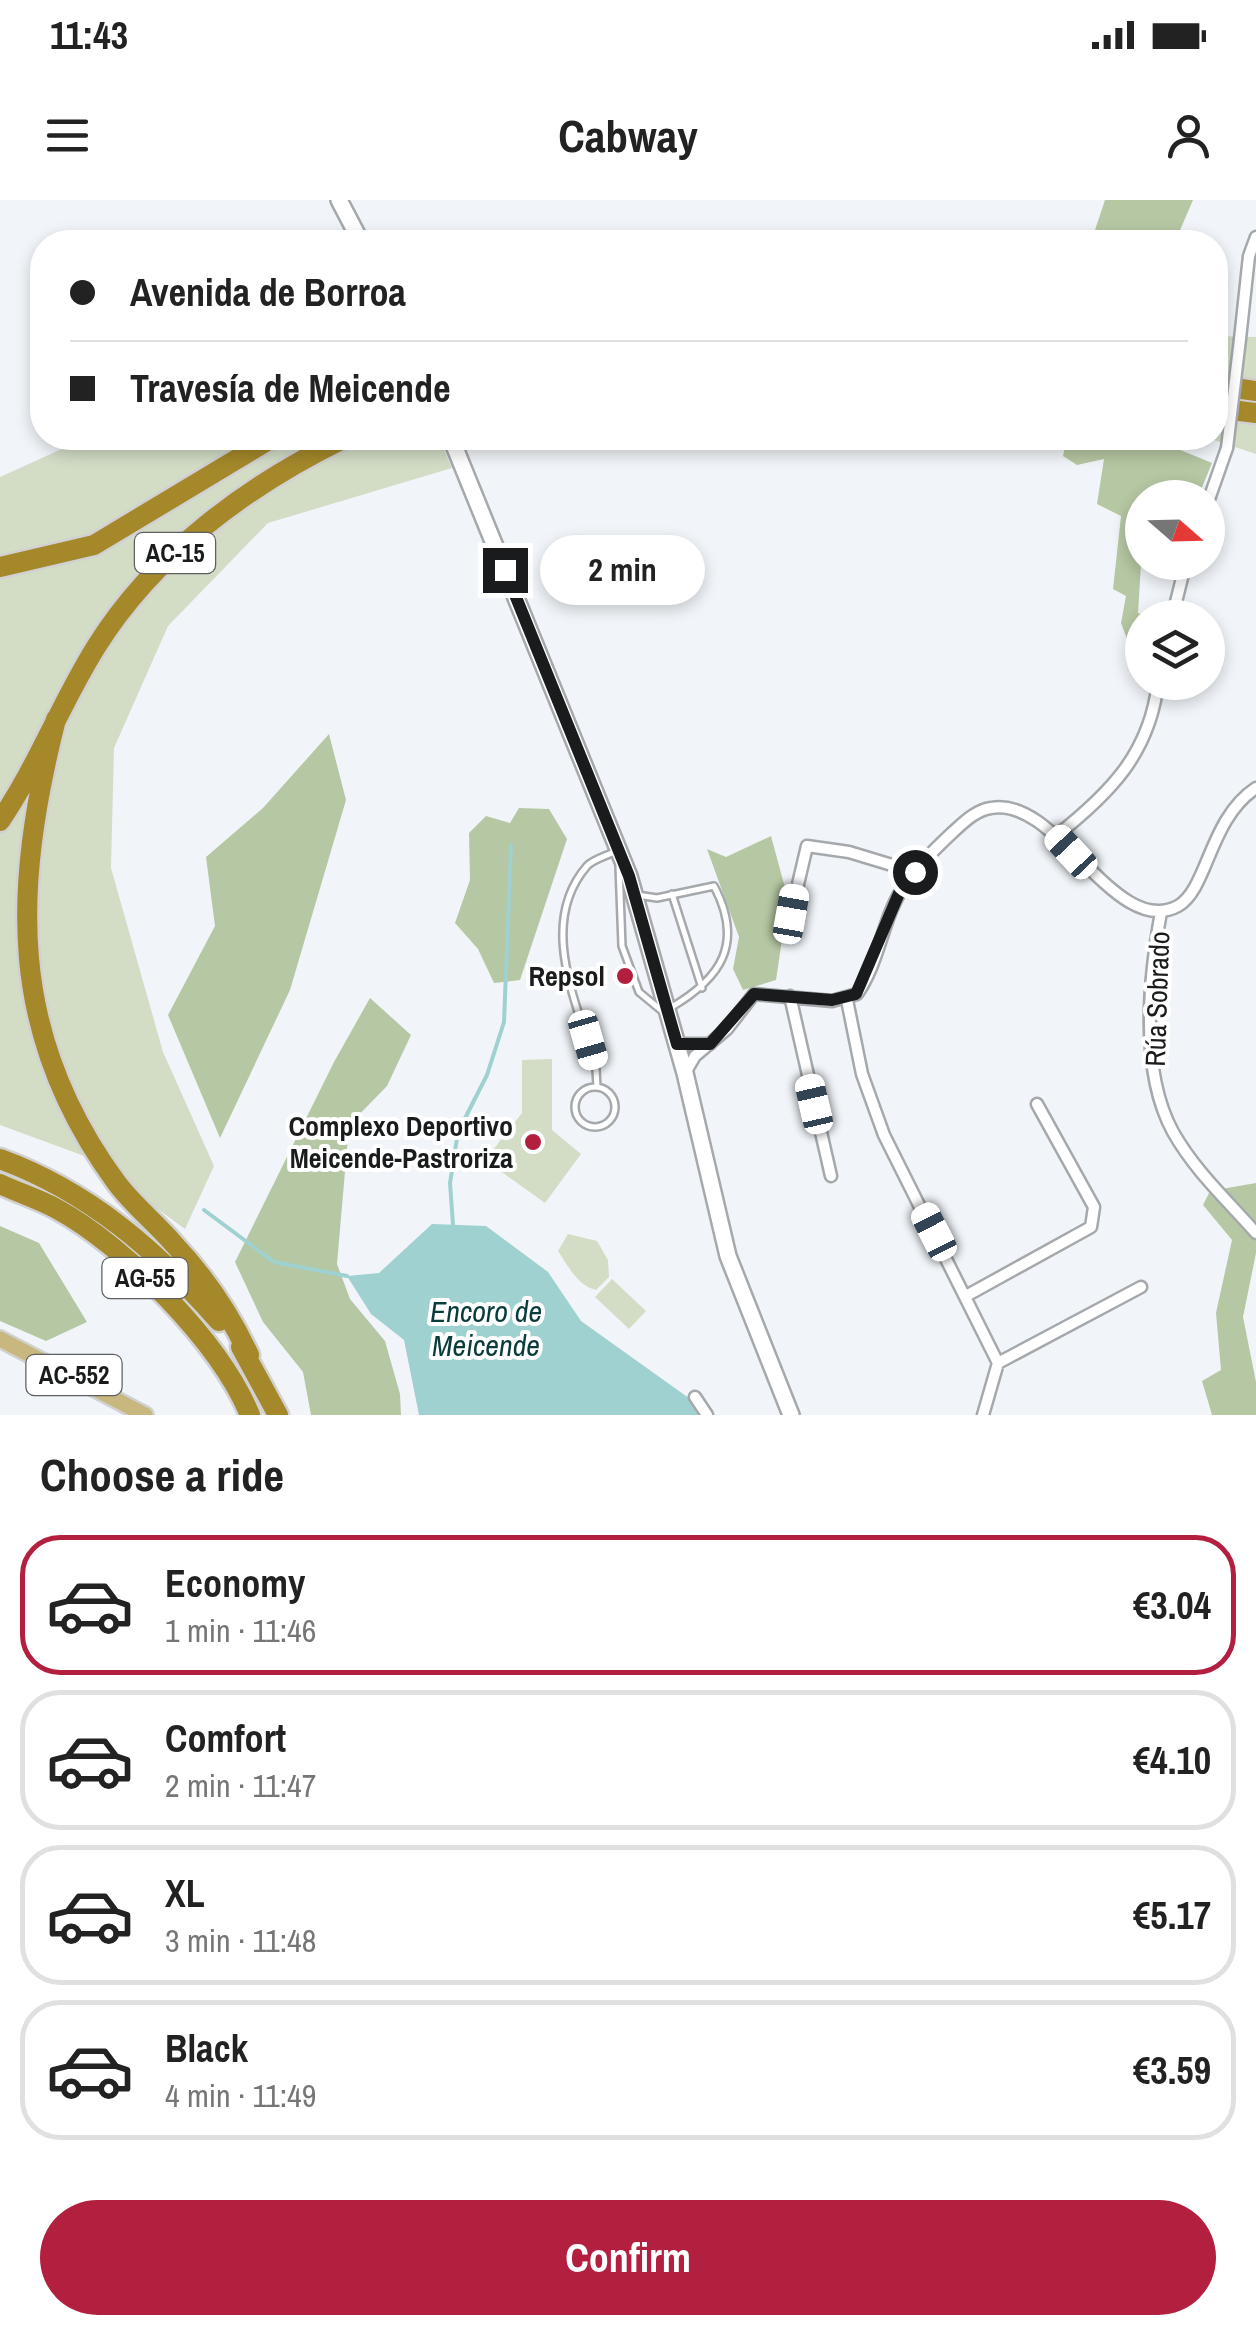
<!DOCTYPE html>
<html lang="en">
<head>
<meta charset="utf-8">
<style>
	:root { --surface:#fff; --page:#f2f2f2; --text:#222; --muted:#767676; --line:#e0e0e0; --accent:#b3203f }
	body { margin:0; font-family:"Archivo Narrow",sans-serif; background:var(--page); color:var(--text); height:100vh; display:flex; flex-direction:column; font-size:38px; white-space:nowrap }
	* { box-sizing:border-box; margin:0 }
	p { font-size:32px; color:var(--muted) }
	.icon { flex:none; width:55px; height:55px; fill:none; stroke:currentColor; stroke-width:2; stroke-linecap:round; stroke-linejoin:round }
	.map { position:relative; height:1215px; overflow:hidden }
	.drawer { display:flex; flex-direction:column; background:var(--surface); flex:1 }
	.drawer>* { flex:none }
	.hud { position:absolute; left:30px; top:30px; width:1198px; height:220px; border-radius:40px; box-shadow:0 5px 15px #0003; display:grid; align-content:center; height:220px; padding:0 40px; background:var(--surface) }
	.needle { width:65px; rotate:110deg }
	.buttons { position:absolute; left:1125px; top:280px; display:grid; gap:20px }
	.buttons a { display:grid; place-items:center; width:100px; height:100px; border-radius:50%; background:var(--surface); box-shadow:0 5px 15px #0003; font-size:50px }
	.end { position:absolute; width:45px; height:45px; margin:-22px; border:12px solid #191b1c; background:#fff; box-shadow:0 0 0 5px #fff }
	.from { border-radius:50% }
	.bubble { position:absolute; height:70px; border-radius:35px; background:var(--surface); box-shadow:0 5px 15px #0003; font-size:32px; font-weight:700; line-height:70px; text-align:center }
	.car { position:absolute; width:30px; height:60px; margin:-30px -15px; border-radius:12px; box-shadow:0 0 8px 2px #0007; background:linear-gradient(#fff 24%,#345 0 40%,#fff 0 76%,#345 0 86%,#fff 0) }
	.hud b { display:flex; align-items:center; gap:35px; height:95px; font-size:38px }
	.hud b+b { border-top:2px solid var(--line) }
	.hud i { width:25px; height:25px; background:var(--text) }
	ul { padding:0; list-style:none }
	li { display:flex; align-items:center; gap:30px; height:140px; margin:0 20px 15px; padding:0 20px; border:5px solid var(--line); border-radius:40px }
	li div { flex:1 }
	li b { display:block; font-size:38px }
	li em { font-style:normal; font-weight:700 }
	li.active { border-color:var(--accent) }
	li>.icon { width:90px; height:90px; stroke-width:1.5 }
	h2 { padding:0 40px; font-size:45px; line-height:120px }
	.primary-button { display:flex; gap:20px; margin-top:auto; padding:20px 40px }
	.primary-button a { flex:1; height:115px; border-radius:60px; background:var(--accent); color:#fff; font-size:40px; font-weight:700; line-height:115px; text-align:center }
	.status { display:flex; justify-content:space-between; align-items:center; height:70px; padding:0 50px; background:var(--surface); direction:ltr }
	.status svg { height:28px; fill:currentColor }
	header { display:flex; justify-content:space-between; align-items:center; height:130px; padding:0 40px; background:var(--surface); font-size:45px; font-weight:700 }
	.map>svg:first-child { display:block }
</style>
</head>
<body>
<div class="status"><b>11:43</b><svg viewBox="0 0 49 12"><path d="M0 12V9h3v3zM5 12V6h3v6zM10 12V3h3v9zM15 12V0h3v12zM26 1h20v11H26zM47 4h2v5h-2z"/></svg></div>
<header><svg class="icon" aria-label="menu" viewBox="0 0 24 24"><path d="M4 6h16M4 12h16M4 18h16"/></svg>Cabway<svg class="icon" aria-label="person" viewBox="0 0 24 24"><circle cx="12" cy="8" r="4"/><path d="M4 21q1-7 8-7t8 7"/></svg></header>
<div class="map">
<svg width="1256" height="1215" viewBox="0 0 1256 1215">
	<rect width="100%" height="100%" fill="#f1f5f9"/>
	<path fill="#d3ddc6" d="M1215,136l41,1v117l-48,-16h7z
		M86,238h353l13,30 -184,55 -100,103 -54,122 -3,120 52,184 51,114 -29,63 -98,-72 -87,-32v-648z
		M552,859v71l29,24 -36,49 -60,-43 37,-47v-53z
		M568,1034l29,7 11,19 1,17 -13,13c-18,-4 -28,-24 -38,-39z
		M612,1079l34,32 -17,18 -34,-32z"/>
	<path fill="#b6c7a3" d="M1105,0h88l-18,42h-84z
		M1067,238l89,2 56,23 -14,34 -56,1v64l33,1 -1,5 -33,-3 -3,48 12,4 -8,1v41l-9,-4 -12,-32 5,-27 -13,-7 8,-73 -24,-12 7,-45 -27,6 -14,-9z
		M329,534l17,66 -56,190 -70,148 -52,-123 47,-89 -9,-69 57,-49z
		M519,608l30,1 18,30 -47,141 -26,3 -16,-34 -23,-26 15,-43 -1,-47 17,-17 24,7z
		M771,636l17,63 -12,81 -33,10 -10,-21 6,-32 -32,-88 19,8z
		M370,798l41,37 -24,51 -38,39 -12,139 13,35 35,42 15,53 1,21h-90l-8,-43 -40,-50 -28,-60 99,-200z
		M1256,983v70l-13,64 13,65v33h-44l-10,-34 19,-11 -5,-57 16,-73 -29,-35 7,-14z
		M0,1026l39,17 48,79 -41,19 -46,-20z"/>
	<path fill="#9ed1d0" d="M432,1024l54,2 62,46 33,49 112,80 6,14h-280l-15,-75 -33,-26 -24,-38 32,-3z"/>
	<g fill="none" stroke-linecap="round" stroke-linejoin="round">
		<path stroke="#9ed1d0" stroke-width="4" d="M204,1010l70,52 73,14
			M453,1025l-3,-42 8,-51 29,-57 17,-53 7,-177"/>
		<defs>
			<path id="service" d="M619,666l3,80 17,46 23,19
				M672,694l30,94
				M637,695l20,3 57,-12c30,57 8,92 -44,122
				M597,887l-1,-18c-17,-63 -60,-144 -9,-203 5,-6 19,-10 27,-14
				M575 907a20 20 0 1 1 40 0a20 20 0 1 1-40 0Z"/>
			<path id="minor" d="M1240,139l9,-83 7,-19
				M1208,302l19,-54
				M1172,418l14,-56
				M1056,636c53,-42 94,-82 102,-154
				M1161,712c-12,66 -22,158 12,220 22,39 54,68 83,101
				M791,714l16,-68 42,6 66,20
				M790,796l41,180
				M847,800l15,74 22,61 114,228 -15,52
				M677,844h33
				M685,873l10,-17 32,-27 27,-35 78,7 25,-7c22,-31 25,-73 45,-105 13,-21 33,-40 51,-57 11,-10 23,-22 38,-24 66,-13 124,132 187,98 30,-17 31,-87 78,-118
				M966,1096l125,-69 3,-20 -57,-103
				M998,1163l143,-76
				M695,1197l12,18"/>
			<path id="secondary" d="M339,0l22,42
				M451,238l178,438 56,197 43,183 63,159"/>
			<path id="primary" d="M0,1139l145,76"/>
			<path id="motorway" d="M1215,185l41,6
				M1215,208l41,5
				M0,367l94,-22 178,-107
				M56,519c-43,171 -49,314 60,463 16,22 39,40 57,61 31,33 57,71 76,112
				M0,621c37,-54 61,-118 96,-174 58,-93 152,-162 249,-209
				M0,959c90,33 157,92 219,162
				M0,984c19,9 39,15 57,25 68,37 163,133 193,206
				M241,1147l37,68"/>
		</defs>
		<use href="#service" stroke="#a5a9ac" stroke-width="10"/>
		<use href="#minor" stroke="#a5a9ac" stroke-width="15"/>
		<use href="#secondary" stroke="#a5a9ac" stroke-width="20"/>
		<use href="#primary" stroke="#d1d1d2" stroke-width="20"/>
		<use href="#motorway" stroke="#d1d1d2" stroke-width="25"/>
		<use href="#service" stroke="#fff" stroke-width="5"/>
		<use href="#minor" stroke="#fff" stroke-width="10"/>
		<use href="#secondary" stroke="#fff" stroke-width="15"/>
		<use href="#primary" stroke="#c8b87f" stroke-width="15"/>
		<use href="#motorway" stroke="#a4882a" stroke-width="20"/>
		<defs>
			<path id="minor-bridge" d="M1227,248l13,-109"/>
		</defs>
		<use href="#minor-bridge" stroke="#a5a9ac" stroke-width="15" stroke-linecap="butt"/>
		<use href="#minor-bridge" stroke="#fff" stroke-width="10"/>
	</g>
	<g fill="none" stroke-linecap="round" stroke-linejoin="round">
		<path stroke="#191b1c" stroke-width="12" d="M505,370l124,306 48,168h33l44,-50 78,6 24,-6 44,-103 15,-19"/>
	</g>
	<g fill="#b3203f" stroke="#fff" stroke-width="4">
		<circle cx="625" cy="776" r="10"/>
		<circle cx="533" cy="942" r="10"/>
	</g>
	<g text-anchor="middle" stroke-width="8" stroke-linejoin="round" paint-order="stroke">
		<g fill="#fff" stroke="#5e5f60" stroke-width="2.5">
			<rect x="135" y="333" width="80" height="40" rx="8"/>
			<rect x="102.5" y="1058" width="85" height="40" rx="8"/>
			<rect x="26.5" y="1155" width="95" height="40" rx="8"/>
		</g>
		<g font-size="25" font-weight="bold" fill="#191b1c">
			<text x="175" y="362">AC-15</text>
			<text x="145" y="1087">AG-55</text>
			<text x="74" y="1184">AC-552</text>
		</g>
		<g font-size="28" font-weight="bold" fill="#191b1c" stroke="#fff" text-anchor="end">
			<text x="605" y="786">Repsol</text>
			<text x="513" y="936">Complexo Deportivo<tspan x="513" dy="32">Meicende-Pastroriza</tspan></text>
		</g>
		<g font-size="28" fill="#191b1c" stroke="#fff">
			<text transform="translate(1157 799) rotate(-88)" y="10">Rúa Sobrado</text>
		</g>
		<g font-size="30" font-style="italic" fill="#0a3b3b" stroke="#fff">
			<text x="486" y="1122">Encoro de<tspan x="486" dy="34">Meicende</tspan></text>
		</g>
	</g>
</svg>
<div class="buttons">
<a><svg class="needle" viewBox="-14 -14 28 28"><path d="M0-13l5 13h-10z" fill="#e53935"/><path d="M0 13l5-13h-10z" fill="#767676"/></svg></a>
<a><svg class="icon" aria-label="layers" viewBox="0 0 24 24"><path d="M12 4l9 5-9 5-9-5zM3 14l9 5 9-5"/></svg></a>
</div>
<i class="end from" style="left:915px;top:672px"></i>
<i class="end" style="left:505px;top:370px"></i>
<div class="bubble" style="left:540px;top:335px;width:165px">2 min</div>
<i class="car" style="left:1071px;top:652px;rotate:317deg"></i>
<i class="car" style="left:791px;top:714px;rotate:10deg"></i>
<i class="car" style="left:588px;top:840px;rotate:164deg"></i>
<i class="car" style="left:814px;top:904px;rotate:347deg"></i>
<i class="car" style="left:934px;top:1032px;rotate:333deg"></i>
<div class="hud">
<b><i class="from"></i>Avenida de Borroa</b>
<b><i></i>Travesía de Meicende</b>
</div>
</div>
<section class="drawer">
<h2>Choose a ride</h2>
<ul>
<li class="active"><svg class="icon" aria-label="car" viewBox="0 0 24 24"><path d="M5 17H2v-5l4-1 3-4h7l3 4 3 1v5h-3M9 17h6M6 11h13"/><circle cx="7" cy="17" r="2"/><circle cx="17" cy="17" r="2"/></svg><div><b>Economy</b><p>1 min · 11:46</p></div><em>€3.04</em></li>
<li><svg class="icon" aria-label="car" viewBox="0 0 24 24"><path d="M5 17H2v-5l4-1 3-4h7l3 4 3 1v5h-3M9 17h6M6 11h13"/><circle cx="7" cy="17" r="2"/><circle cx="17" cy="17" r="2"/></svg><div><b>Comfort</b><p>2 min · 11:47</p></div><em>€4.10</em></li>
<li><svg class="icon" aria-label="car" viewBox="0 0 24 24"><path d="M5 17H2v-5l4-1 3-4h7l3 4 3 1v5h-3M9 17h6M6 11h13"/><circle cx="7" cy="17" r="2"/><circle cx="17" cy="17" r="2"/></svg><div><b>XL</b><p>3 min · 11:48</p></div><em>€5.17</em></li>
<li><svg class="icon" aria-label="car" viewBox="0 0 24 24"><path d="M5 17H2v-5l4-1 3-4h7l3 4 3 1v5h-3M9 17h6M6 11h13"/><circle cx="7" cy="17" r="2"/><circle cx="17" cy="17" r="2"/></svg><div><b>Black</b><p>4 min · 11:49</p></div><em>€3.59</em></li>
</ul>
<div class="primary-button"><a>Confirm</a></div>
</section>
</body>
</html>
